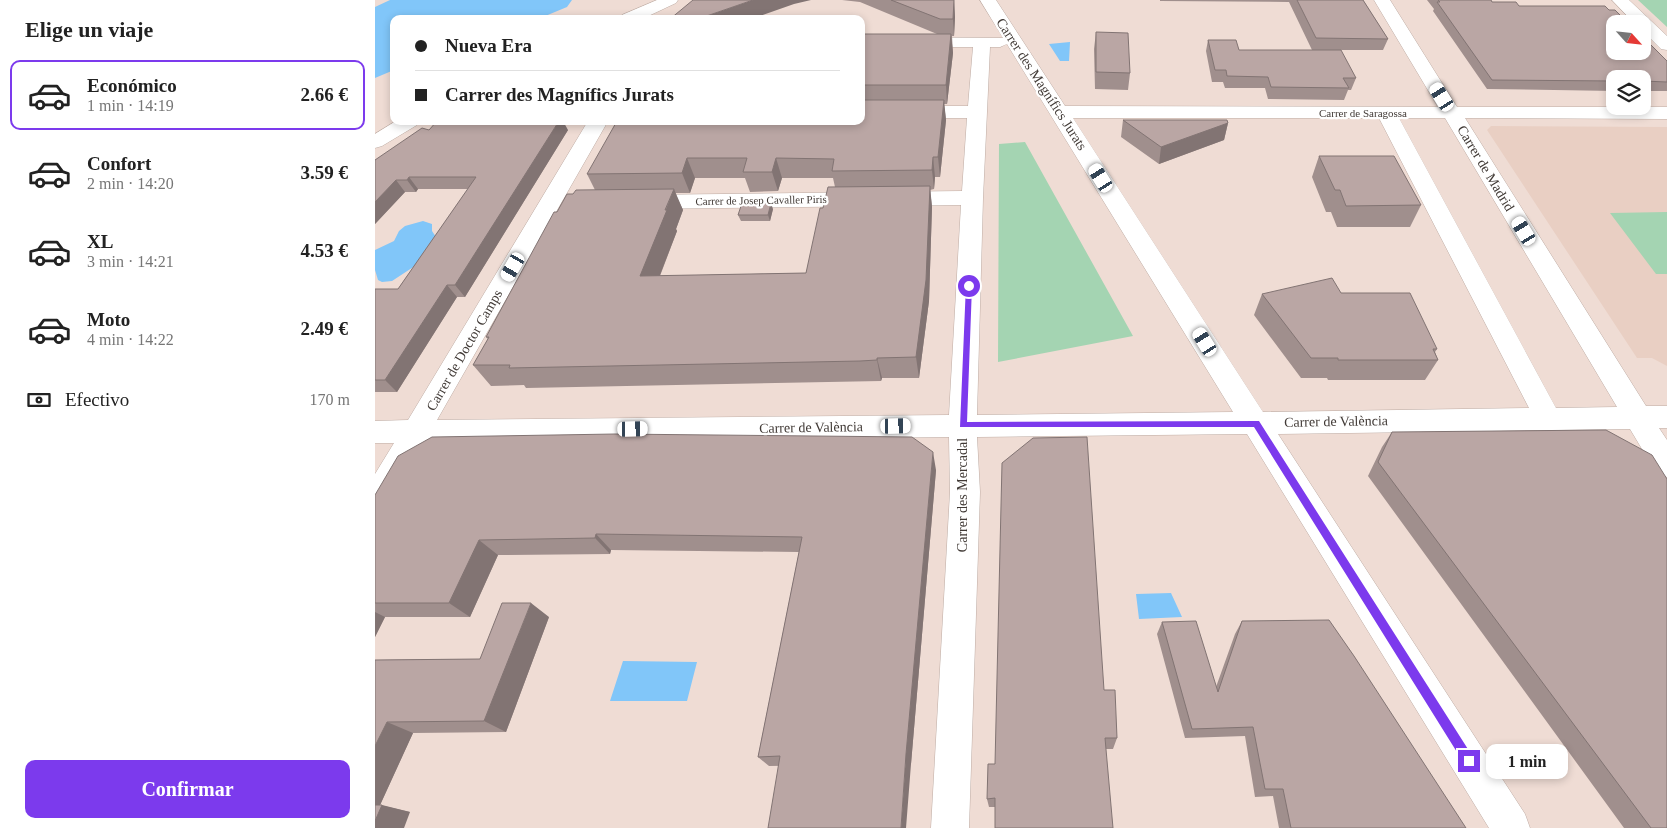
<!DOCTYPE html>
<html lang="es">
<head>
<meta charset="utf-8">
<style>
	:root { --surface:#fff; --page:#f6f6f6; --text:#222; --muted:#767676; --line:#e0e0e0; --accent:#7c3aed }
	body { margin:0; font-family:Georgia,serif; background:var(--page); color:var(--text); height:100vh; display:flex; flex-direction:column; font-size:19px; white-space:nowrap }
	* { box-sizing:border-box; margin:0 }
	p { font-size:16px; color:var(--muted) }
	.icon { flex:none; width:28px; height:28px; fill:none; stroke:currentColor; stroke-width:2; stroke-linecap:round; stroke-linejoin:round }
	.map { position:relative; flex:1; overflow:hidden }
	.sheet { display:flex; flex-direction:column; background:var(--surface); width:375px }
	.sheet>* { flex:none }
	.guide { position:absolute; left:15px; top:15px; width:475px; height:110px; border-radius:10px; box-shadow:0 2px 8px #0003; display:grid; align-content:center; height:110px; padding:0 25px; background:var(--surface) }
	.needle { width:32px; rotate:117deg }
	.controls { position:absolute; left:1231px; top:15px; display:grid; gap:10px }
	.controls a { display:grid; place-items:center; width:45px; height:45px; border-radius:10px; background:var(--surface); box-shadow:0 2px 8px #0003; font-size:25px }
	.end { position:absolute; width:22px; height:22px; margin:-11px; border:6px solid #7c3aed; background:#fff; box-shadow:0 0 0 2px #fff }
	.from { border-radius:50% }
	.bubble { position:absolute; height:35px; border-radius:10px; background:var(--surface); box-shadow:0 2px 8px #0003; font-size:16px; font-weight:700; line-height:35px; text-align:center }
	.car { position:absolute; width:15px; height:30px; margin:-15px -8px; border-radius:6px; box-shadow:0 0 4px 1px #0007; background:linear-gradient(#fff 24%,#345 0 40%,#fff 0 76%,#345 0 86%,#fff 0) }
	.guide b { display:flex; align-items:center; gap:18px; height:48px; font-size:19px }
	.guide b+b { border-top:1px solid var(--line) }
	.guide i { width:12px; height:12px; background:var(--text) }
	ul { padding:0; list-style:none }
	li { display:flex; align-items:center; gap:15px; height:70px; margin:0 10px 8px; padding:0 15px; border:2px solid transparent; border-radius:10px }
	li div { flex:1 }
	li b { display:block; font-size:19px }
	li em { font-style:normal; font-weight:700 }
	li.active { border-color:var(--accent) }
	li>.icon { width:45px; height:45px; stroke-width:1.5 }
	h2 { padding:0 25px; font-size:22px; line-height:60px }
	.pay { display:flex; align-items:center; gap:12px; height:55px; padding:0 25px; font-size:19px }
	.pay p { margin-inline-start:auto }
	.cta { display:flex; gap:10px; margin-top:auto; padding:10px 25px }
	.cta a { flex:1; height:58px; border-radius:10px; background:var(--accent); color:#fff; font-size:20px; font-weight:700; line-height:58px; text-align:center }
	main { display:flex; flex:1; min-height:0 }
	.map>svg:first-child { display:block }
</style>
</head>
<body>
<main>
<section class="sheet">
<h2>Elige un viaje</h2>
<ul>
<li class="active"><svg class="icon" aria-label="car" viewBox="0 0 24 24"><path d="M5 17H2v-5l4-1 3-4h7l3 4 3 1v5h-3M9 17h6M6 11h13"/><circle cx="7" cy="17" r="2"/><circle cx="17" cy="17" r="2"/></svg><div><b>Económico</b><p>1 min · 14:19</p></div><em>2.66 €</em></li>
<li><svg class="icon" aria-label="car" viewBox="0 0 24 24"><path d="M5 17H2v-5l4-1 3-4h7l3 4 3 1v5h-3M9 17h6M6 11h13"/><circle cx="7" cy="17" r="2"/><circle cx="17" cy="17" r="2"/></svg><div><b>Confort</b><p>2 min · 14:20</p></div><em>3.59 €</em></li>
<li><svg class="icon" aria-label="car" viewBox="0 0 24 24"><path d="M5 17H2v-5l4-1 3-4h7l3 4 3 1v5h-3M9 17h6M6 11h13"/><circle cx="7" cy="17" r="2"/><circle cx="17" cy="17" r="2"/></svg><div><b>XL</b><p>3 min · 14:21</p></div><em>4.53 €</em></li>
<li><svg class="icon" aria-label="car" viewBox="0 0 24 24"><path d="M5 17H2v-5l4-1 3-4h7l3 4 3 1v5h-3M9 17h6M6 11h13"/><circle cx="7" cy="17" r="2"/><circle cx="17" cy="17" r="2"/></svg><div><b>Moto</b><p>4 min · 14:22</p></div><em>2.49 €</em></li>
</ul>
<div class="pay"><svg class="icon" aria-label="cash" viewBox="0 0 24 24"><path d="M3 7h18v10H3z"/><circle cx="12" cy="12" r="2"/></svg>Efectivo<p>170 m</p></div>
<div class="cta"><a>Confirmar</a></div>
</section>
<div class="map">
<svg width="1292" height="828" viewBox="0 0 1292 828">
	<rect width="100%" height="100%" fill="#efdcd4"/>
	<path fill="#e9cfc3" d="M1116,126l176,1v239l-15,-8h-15l-150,-228z"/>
	<path fill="#a4d4b2" d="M1263,0h29v27z
		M650,142l108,194 -135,26 1,-218z
		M1292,212v62h-11l-46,-61z"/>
	<path fill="#81c6f9" d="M15,0h182l-5,7 -29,12h-144v51l-19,8v-71z
		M695,42l-1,19h-9l-11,-17z
		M48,221l9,3v7l4,6 -15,25 -29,19 -10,1 -4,-2 -3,-10v-20l19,-9 5,-10 6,-5z
		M796,593l11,24 -43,2 -3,-25z
		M248,661l74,1 -10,39h-77z"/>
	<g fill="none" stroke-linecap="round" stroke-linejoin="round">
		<defs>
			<path id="minor" d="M282,0h21l-2,3 -34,16h-22l2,-4z
				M605,0h16l69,106 373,1 -64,-107h16l67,107h210v12l-202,-1 181,288h21v22h-8l8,12v37l-10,-3 -27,-45 -352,5 247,380 5,14h-41l-242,-394 -270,3 3,55 -11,336h-38l19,-336 -1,-55 -525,6 -38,67 -11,4v-40l19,-31h-19v-22l33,-1 180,-299h20l-171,299 512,-5 12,-210 -320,4 -8,-2 -3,-5 3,-5 8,-2 321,-4 5,-73h-106v-12h107l5,-59h-112v-10l142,1zM632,44l226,368 -256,3 6,-217 7,-151h10zM698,118h306l150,290 -266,4zM1024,118h46l172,289 -61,1z
				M1237,0h17l38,36v14l-6,-1 -18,-18v-7h-8z
				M21,121h24l-3,4 -35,21 -7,2v-14z"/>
		</defs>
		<use href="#minor" stroke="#beaca4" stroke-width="1"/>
		<use href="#minor" fill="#fff" fill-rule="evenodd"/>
	</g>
	<path fill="#a08f8d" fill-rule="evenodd" d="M467,0h112l1,17 -1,19h-2l1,17 -6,51h-3l2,16 -6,57h-5l-1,12 -4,1 2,17 -3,94 -10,77h-37l-1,3 -355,7 -2,-3 -33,1 -18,-21 15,-26 -2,-2 71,-125 16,-18 22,-4 -8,-16 274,-53v-87h76l-77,-32zM320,178h50l5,14 28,-1 4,-13h51l2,9 -12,21 -17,65 -146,3 17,-45 -1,-2 7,-19 -8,-17h15z
		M785,0h203l25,39 -5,11h-71l-23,-48 -129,-1z
		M1052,0h64l1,2 27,4 148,55v30h-24v-12h-28v12l-128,-2 -54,-78 1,-2z
		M721,32l34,41 -2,17 -33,-1 -1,-40z
		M833,40l31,10 117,28 -5,12h-3l-4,10 -76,-1 -3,-11h-40l-2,-6h-11l-6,-31z
		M748,120l105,3 -4,17 -65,24 -38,-27z
		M54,130h139l-103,167h-8l-60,95h-22v-103h23l70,-100h-50l-2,3h-11l-30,32v-64z
		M944,156l102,49 -11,22h-73l-6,-15h-5l-14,-35z
		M398,209l-3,12h-29l-3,-6z
		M966,293l96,56 -2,3 3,8 -13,20h-97l-1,-2h-26l-47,-63 8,-21z
		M1017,432l275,396h-43l-256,-352 14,-29z
		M561,470l-25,294 -142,2 -11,-9 41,-205 -188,-2 -1,4 -112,1 -28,62h-85l-10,20v-142z
		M174,617l-43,115 -93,1 -33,72 30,7 -35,16v-168l105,-1z
		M867,621l224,207h-187l-6,-32 -18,1 -10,-61 -60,2 -28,-104 5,-12 54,65 19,-53z
		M729,690l13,48 -4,11h-7l-111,58h-6l-2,-8 8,-35z"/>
	<path fill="#827473" d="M378,0h58l-17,4 -43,15h-53z
		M579,0l1,17 -1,19 -1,-17z
		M576,34l2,19 -6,51 -1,-19z
		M569,100l2,20 -6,57 -2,-20z
		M184,121h4l5,9 -103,167 -10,-12z
		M853,123l-4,17 -65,24 2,-17z
		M558,157l2,20 -1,12 -2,-19z
		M312,158l8,20 -5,15 -8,-20z
		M401,158l6,20 -4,13 -6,-19z
		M34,177l9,12 -2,3 -9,-12z
		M21,180l9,12 -30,32v-22z
		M555,186l2,21 -3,94 -10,77 -3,-21z
		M299,189l9,21 -7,19 1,2 -26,67 -11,-22z
		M396,203l2,6 -3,12 -2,-6z
		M72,285l10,12 -60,95 -12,-12z
		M502,358l5,20 -1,3 -4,-21z
		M558,452l3,18 -25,294 -5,64h-5l5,-74z
		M221,534l15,16 -1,4 -15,-16z
		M104,540l19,15 -28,62 -21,-14z
		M156,603l18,14 -43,115 -22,-11z
		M0,612l10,5 -10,20z
		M12,722l26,11 -37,81 -1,-1v-67z
		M7,805l28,7 -6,16h-29v-7z"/>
	<path fill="#baa6a4" stroke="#827473" d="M318,0h60l-55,19h-28z
		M516,0h63l-1,19h-13z
		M922,0h66l25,39 -72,-1z
		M1063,0h53l1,2h24l3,4h86l4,4h6l14,14h-14v27h28v-14l24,24v21l-24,-1v-2h-28v2l-123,-1 -55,-78h3z
		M721,32l32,1 2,40 -34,-1z
		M486,34h90l-5,51h-85z
		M833,40h28l3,10h102l15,28h-13l6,10 -78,-1 -3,-10 -41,-1 -1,-6h-11z
		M486,100h83l-6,57h-5l-1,13 -100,1 2,-12 -58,-1 -4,14h-29l4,-14h-60l-5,15 -95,1 30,-53h244z
		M748,120h104l1,3 -67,24z
		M62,121h122l-104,164h-8l-62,95h-10v-91h23l78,-112h-67l-2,3h-11l-21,22v-42l47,-32 7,2z
		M944,156h75l27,49 -75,1 -6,-16h-5z
		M555,186l-4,94 -10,77 -39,1v2l-17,1 -351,7 1,-3h-37l16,-28h-3l68,-125h3l10,-18h6l3,-4 98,-1 -9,21h2l-27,66 166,-3 14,-65h3l5,-21z
		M367,203h29l-3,12h-30z
		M957,278l9,15h69l27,56h-4l5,11h-100v-2h-27l-49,-64z
		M1231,430l46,25 15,24v349h-16l-273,-366 14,-30z
		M240,434l297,3 21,15 -27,302 -5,74h-133l12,-72 -22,1 44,-220 -206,-3 -1,4 -116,2 -30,63h-74v-108l23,-39 34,-19z
		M712,437l17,253h11l2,48h-12l8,90h-118v-30l-8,1 1,-35h7l7,-301 31,-25z
		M127,603h29l-47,118 -97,1 -12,24v-86l105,-1z
		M954,620l25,36 112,172h-175l-8,-39h-18l-12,-62 -61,2 -30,-107 34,-1 22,71 24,-71z
		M0,805h7l-7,16z"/>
	<path fill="#7c3aed" d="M591,284l6,2 -5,136 292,-1 214,336 1,4 -1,4 -4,1 -4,-1 -211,-338h-294z"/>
	<g text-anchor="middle" stroke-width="4.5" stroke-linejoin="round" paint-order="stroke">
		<g font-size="11" fill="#413a36" stroke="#fff">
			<text x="988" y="117">Carrer de Saragossa</text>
			<text transform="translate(386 200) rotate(-1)" y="4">Carrer de Josep Cavaller Piris</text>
		</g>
		<g font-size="14" fill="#413a36" stroke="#fff">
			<text transform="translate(667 84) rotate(57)" y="5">Carrer des Magnífics Jurats</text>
			<text transform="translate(1111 168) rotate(59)" y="5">Carrer de Madrid</text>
			<text transform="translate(89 350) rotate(-60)" y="5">Carrer de Doctor Camps</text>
			<text transform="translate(961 421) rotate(-1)" y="5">Carrer de València</text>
			<text transform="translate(436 427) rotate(-1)" y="5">Carrer de València</text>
			<text transform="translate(587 495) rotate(-90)" y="5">Carrer des Mercadal</text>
		</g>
	</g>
</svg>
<div class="controls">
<a><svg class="needle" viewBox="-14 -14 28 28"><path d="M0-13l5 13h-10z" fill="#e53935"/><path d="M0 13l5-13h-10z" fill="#767676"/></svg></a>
<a><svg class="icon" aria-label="layers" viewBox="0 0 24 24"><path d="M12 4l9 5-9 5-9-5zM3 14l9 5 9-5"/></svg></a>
</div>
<i class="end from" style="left:594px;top:286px"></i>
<i class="end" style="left:1094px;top:761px"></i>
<div class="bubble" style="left:1111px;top:744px;width:82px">1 min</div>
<i class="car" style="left:1067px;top:97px;rotate:328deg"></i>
<i class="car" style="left:726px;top:178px;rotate:328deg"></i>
<i class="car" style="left:1149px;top:231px;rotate:329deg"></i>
<i class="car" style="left:138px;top:267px;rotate:210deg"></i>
<i class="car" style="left:830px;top:342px;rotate:328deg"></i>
<i class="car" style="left:521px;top:426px;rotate:89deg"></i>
<i class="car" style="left:258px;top:429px;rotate:89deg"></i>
<div class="guide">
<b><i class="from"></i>Nueva Era</b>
<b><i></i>Carrer des Magnífics Jurats</b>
</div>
</div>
</main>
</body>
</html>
